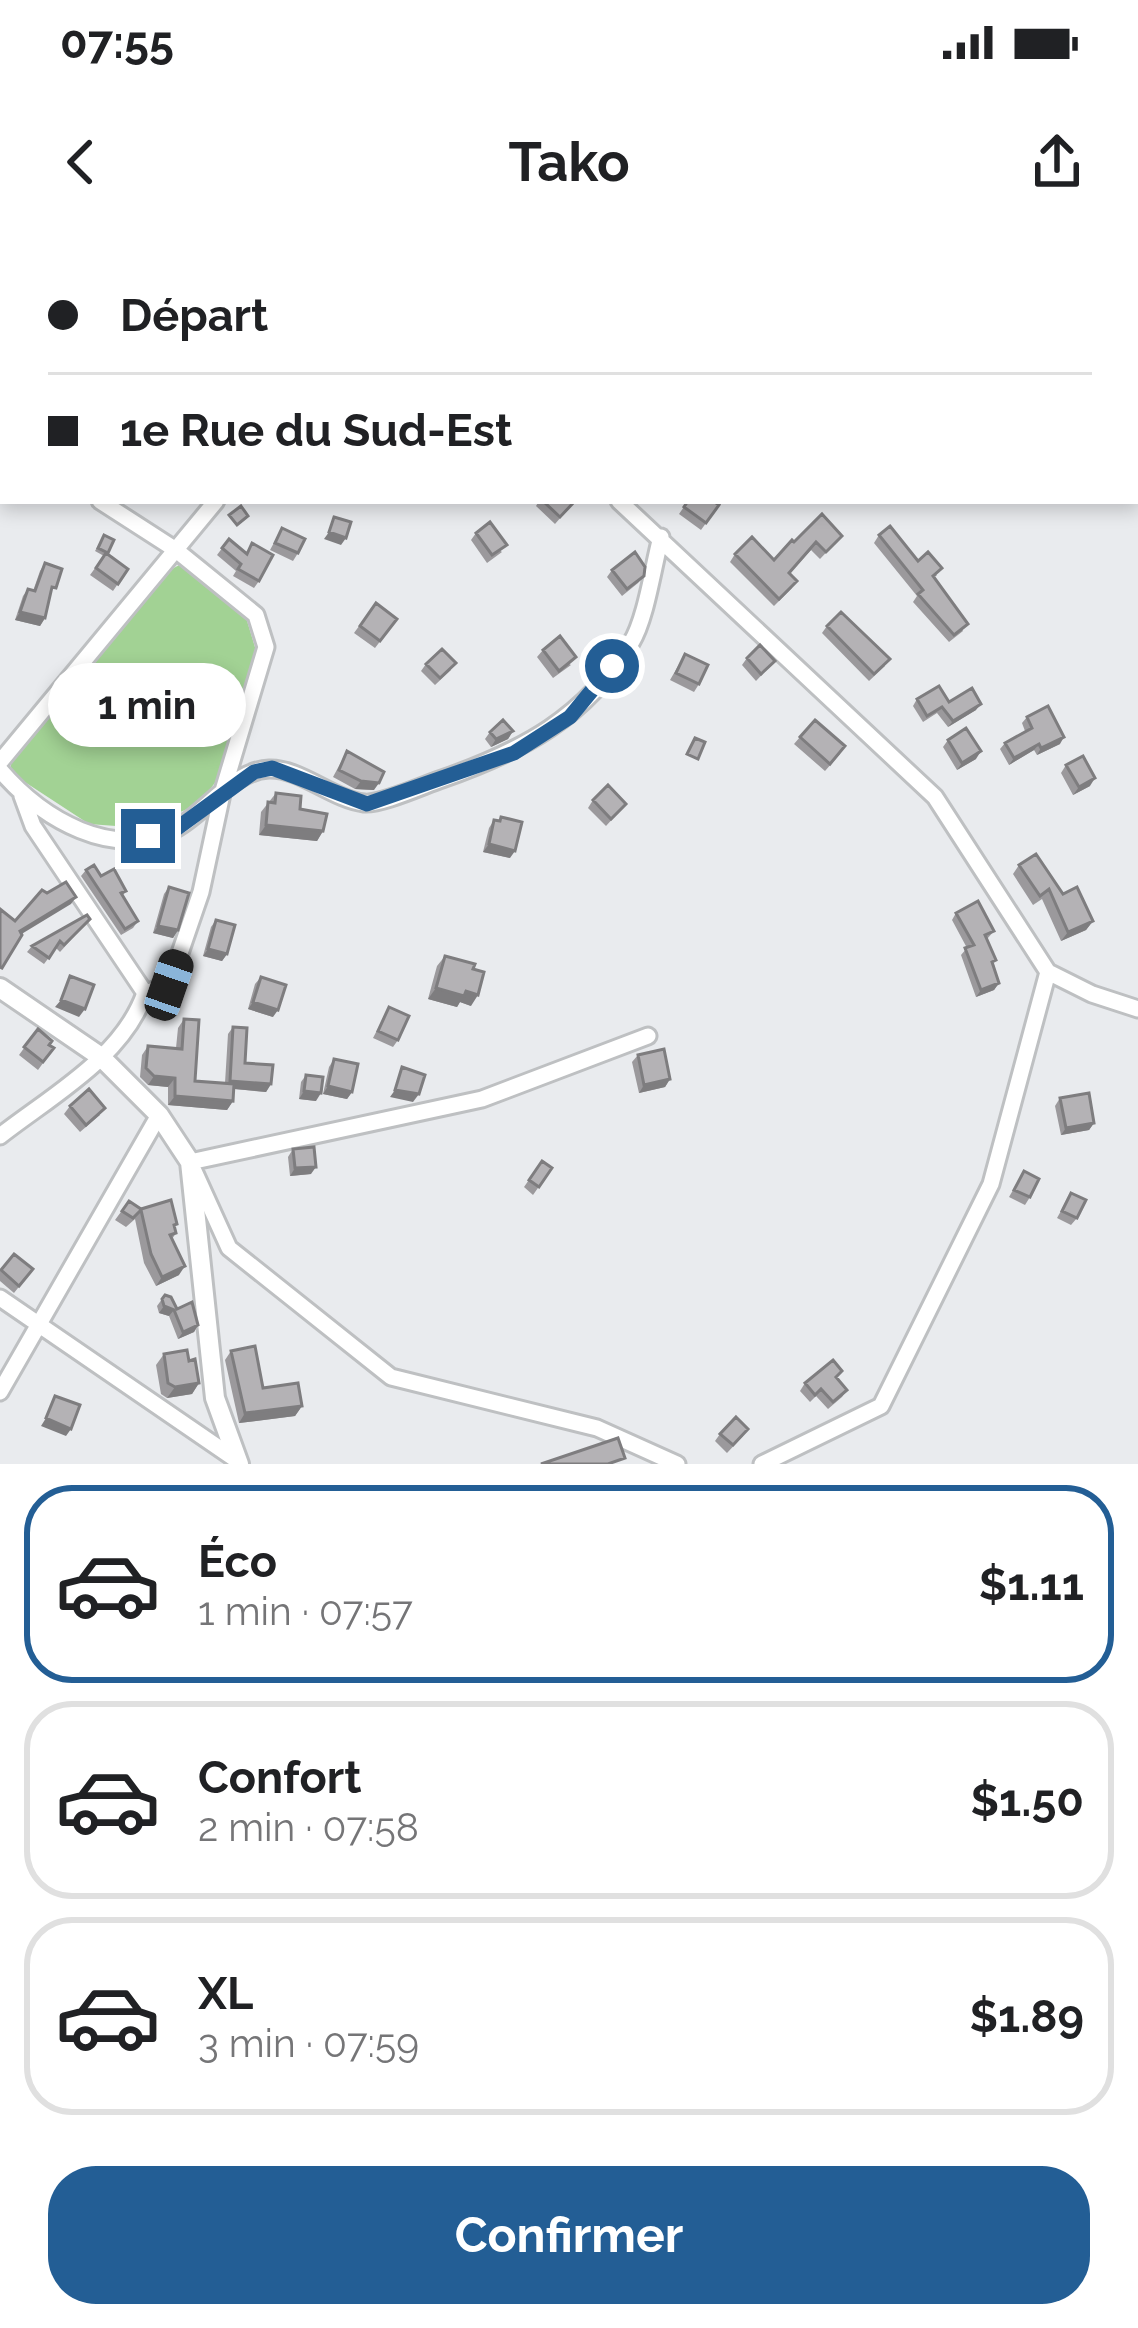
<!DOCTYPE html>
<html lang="fr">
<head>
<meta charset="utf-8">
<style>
	:root { --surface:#fff; --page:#f2f2f2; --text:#202124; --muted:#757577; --line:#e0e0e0; --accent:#235e95 }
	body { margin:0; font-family:Raleway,sans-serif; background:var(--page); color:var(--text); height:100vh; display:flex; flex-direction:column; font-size:45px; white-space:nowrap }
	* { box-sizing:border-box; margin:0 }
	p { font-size:39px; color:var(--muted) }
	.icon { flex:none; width:66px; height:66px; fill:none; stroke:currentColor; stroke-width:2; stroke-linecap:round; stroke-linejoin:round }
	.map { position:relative; height:1224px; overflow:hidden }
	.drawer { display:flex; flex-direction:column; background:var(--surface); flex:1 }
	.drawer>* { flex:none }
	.guide { position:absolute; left:0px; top:0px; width:1140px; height:264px; box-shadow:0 6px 18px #0003; display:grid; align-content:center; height:264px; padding:0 48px; background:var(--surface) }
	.end { position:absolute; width:54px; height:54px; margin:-27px; border:15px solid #235e95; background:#fff; box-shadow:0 0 0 6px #fff }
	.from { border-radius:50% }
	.bubble { position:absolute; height:84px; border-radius:42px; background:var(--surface); box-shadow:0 6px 18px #0003; font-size:39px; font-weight:700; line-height:84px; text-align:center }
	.car { position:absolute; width:36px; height:72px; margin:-36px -18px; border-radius:15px; box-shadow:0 0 9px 3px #0007; background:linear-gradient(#222 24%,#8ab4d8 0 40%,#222 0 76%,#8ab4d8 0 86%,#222 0) }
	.guide b { display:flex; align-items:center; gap:42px; height:114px; font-size:45px }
	.guide b+b { border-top:3px solid var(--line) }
	.guide i { width:30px; height:30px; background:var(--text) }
	ul { padding:21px 0 0; list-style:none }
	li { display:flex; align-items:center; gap:36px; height:198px; margin:0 24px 18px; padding:0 24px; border:6px solid var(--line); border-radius:48px }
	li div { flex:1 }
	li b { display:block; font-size:45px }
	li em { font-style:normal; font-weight:700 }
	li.on { border-color:var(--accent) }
	li>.icon { width:108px; height:108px; stroke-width:1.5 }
	.cta { display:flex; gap:24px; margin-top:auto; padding:24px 48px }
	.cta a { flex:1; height:138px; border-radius:48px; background:var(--accent); color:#fff; font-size:48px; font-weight:700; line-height:138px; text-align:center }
	.status { display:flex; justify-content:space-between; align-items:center; height:84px; padding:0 60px; background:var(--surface); direction:ltr }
	.status svg { height:33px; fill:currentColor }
	header { display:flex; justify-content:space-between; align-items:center; height:156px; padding:0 48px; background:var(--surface); font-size:54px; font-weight:700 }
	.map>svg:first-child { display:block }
</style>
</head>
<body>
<div class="status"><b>07:55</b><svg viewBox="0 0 49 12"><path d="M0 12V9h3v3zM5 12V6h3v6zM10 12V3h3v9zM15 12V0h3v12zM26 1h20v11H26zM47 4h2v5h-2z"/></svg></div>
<header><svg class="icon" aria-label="back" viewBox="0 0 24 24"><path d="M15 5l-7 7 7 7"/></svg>Tako<svg class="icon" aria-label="share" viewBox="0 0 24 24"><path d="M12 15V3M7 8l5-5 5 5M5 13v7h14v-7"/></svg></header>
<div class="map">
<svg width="1138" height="1224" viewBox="0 0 1138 1224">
	<rect width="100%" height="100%" fill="#e9ebee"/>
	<path fill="#a2d294" d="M181,324l64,50 13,43 -35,115 -24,32 -56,24 -54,-4 -78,-51v-15l152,-184z"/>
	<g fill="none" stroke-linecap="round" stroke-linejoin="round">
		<defs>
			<path id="minor" d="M285,0l6,3
				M962,0l2,3
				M32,3l2,-3
				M379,3l1,-3
				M1134,3l3,-3
				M0,50l3,-4
				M0,197l3,2
				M1137,250l1,1
				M100,261l76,49 80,65 10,32 -44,147 -21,98 -32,93 -24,8
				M619,261l316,296 113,175 44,22 46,15
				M0,522l216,-261
				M0,530c42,49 113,92 177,58 29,-16 57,-58 92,-59 31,-1 63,30 95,34 16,2 60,-18 78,-24 80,-28 143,-61 189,-136 15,-24 22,-76 30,-106
				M648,796l-166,63 -292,63 39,86 162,129 206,51 80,36
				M0,896c51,-40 123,-79 145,-143l-112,-167 -11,-30
				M0,1058l235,161
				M0,1152l159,-277
				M762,1224l119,-58 110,-222 57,-212"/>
			<path id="tertiary" d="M0,748l101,69 58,58 31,47 25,236 24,66"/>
		</defs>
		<use href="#minor" stroke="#bec0c2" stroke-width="21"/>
		<use href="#tertiary" stroke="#bec0c2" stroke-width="24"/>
		<use href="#minor" stroke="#fff" stroke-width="15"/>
		<use href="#tertiary" stroke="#fff" stroke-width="18"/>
	</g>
	<path fill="#9b999c" d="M539,261h36l-20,23 -19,-18z
		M688,261l31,4 -18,25 -22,-16z
		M282,288l16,25 -5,8 -23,-11z
		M476,293l26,19 -15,11 -16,-23z
		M104,295l3,19 21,15 -15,22 -23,-16 14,-19 -9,-5z
		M879,295l58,40 -3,3 29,53 -14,11 -36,-40 4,-6 -43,-53z
		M842,296l-22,23 -9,-9 -21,23 2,15 -18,18 -44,-44 5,-8 39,6 20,-18z
		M229,299l30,42 -5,7 -21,-12 3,-5 -19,-16z
		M45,323l5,33 -5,22 -5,8 -25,-6 8,-24 5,-7 5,2 7,-20z
		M612,330l32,6 -6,7 -16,13 -15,-19z
		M376,363l21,16 -22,29 -21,-15z
		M827,386l58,40 -16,15 -47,-48z
		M543,410l28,15 -18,13 -16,-21z
		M685,414l14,30 -5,8 -24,-12z
		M747,418l28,3 -19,20 -14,-16z
		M426,424l25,6 -16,15 -14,-14z
		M917,459l32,3 27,8 -28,17 -11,-14 -14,9 -10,-16z
		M1027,477l33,27 -23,11 -3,-5 -25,15 -9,-16 5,-6 20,-12 -3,-8z
		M513,491l-5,8 -17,8 -6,-8 5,-7z
		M800,497l40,17 -15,17 -31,-27z
		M948,500l28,19 -19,11 -14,-23z
		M347,511l27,39 -19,-1 -22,-12z
		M1066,525l24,21 -17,9 -12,-22z
		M276,553l47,38 -6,10 -58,-6 2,-23z
		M593,560l33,4 -20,22 -18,-18z
		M501,577l9,41 -27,-6 6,-24 5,-8 4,1z
		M1019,625l44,29 30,27 -7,9 -25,11 -19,-42 -9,6 -20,-31z
		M86,630l40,21 -3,4 15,26 -5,7 -12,7 -40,-59z
		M169,647l9,43 -5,8 -20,-5 11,-39z
		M956,673l38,18 -7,8 12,44 -5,7 -18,7 -15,-42 6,-7 -15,-28z
		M90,679l-30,33 -4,-4 -12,16 -17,-12 5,-6z
		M216,680l11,34 -5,7 -19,-5 8,-29z
		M445,716l26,50 -11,-4 -3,5 -29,-8 9,-33z
		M261,737l12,40 -25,-8 7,-25z
		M389,767l9,33 -5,7 -20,-9z
		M184,779l11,62 30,2 3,-49 5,-7 12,36 26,21 -5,8 -32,-3 -1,12 -6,9 -59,-5v-18l-20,-2 -8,-8 2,-22 6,-9 28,2 2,-20z
		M38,789l16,19 -16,22 -19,-15z
		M638,815l32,24 -5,8 -26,6 -7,-31z
		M334,819l18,33 -5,7 -24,-5 6,-27z
		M306,835l10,26 -17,-2 2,-17z
		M1060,858l34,25 -5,7 -28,5 -6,-29z
		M70,866l30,9 -20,17 -16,-18z
		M293,909l18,25 -21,2 -2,-19z
		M542,921l10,7 -19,27 -9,-8z
		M1024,931l6,26 -5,8 -16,-8z
		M1071,953l6,25 -6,7 -14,-7z
		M129,961l46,26 1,6 -4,6 7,36 -23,11 -12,-23 -9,-44 -9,8 -11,-7z
		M14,1014l19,15 -19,24 -14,-12v-10z
		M165,1055l12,14 21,16 -4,7 -16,7 -9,-23 -10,-3 -2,-7z
		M231,1111l32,37 39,18 -7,10 -56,7 -14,-63z
		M164,1114l25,7 10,22 -7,11 -25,4 -6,-4 -5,-29z
		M842,1131l-5,7 10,12 -5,7 -14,12 -12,-13 -6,6 -10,-11 5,-8z
		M720,1194l23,2 -16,17 -12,-12z"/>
	<path fill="#7e7d7f" d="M329,292l17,6 -5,7 -17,-6z
		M20,372l25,6 -5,8 -25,-6z
		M981,464l-5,6 -28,17 5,-6z
		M513,491l-5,8 -17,8 5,-8z
		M1064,497l-4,7 -23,11 4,-7z
		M1039,504l-5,6 -25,15 5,-7z
		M981,511l-5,8 -19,11 5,-7z
		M1095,538l-5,8 -17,9 6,-8z
		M361,541l18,2 -5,7 -19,-1z
		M266,585l57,6 -6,10 -58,-6z
		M489,604l26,7 -5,7 -27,-6z
		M76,657l-5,7 -56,34 5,-7z
		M1093,681l-7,9 -25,11 7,-9z
		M158,686l20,4 -5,8 -20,-5z
		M208,709l19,5 -5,7 -19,-5z
		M999,743l-5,7 -18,7 5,-7z
		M436,748l30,3 12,4 -7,11 -11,-4 -3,5 -29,-8z
		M61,760l24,9 -6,8 -24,-10z
		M253,762l25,8 -5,7 -25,-8z
		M154,836l21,2 -7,9 -20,-2z
		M670,839l-5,8 -26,6 5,-8z
		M230,841l41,3 -5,8 -41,-4z
		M328,846l24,6 -5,7 -24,-5z
		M395,850l24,4 -6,8 -23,-5z
		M304,851l17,2 -5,8 -17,-2z
		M175,856l58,5 -6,9 -59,-5z
		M1094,883l-5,7 -28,5 5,-7z
		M316,927l-5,7 -21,2 5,-8z
		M185,1026l-6,9 -23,11 6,-9z
		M164,1066l10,4 -5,6 -10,-3z
		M198,1085l-4,7 -16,7 5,-7z
		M199,1143l-7,11 -25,4 8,-11z
		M302,1166l-7,10 -56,7 6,-10z
		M46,1178l25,11 -5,7 -25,-10z"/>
	<path fill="#b4b2b5" stroke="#7e7d7f" stroke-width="3" d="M63,0h22l3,3h-28z
		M0,147l3,2v23l-3,-2z
		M543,261h32l-15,16z
		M688,261h25l6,4 -13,18 -22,-16z
		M241,266l7,10 -11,9 -8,-10z
		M822,274l20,22 -16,16 -10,-10 -27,31 8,8 -18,18 -44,-45 17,-17 22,23 18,-20 2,2z
		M334,277l17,5 -5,16 -17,-6z
		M490,282l17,23 -15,10 -16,-22z
		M890,286l28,35 10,-9 14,16 -9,8 35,48 -14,11 -36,-41 5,-4 -44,-55z
		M282,288l23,11 -7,14 -23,-10z
		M104,295l10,5 -6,13 -10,-5z
		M229,299l18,15 5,-11 21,12 -14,26 -21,-12 3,-5 -19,-16z
		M635,312l10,15 -1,9 -17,13 -15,-19z
		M106,313l22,16 -10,15 -22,-16z
		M45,323l17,6 -6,19 -4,-1 -7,31 -25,-6 8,-23 7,2z
		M376,363l21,16 -17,22 -20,-15z
		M841,372l49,47 -16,15 -47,-48z
		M560,396l16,21 -17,14 -16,-21z
		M760,405l15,16 -14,13 -14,-16z
		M442,409l14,14 -16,15 -14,-14z
		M685,414l23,11 -9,19 -23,-11z
		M939,446l10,16 23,-14 9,16 -28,17 -11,-14 -15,9 -10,-17z
		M1048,466l16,31 -23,11 -2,-4 -25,14 -9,-15 27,-15 -5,-11z
		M503,480l10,11 -17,8 -6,-7z
		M815,480l30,26 -15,18 -30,-27z
		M966,488l15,23 -19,12 -14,-23z
		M695,498l10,4 -7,17 -11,-5z
		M347,511l37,21 -5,11 -18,-2 -22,-11z
		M1083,516l12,22 -16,9 -13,-22z
		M608,545l18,19 -15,15 -18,-19z
		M276,553l25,3 -1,13 27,5 -4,17 -57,-6 2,-23 7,1z
		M501,577l21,5 -7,29 -26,-7 5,-24 6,1z
		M1036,614l27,40 14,-7 16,34 -25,11 -19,-43 -9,7 -21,-31z
		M94,625l7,11 13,-7 12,22 -5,2 17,28 -13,8 -39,-59z
		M66,642l10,15 -56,34 2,4 -20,33 -2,-1v-58l15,12 27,-31 5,3z
		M169,647l20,6 -11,37 -20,-4z
		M978,661l16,30 -9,4 11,25 -4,2 7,21 -18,7 -16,-42 9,-3 -18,-32z
		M87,675l3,4 -26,26 -4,-4 -11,17 -17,-12z
		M216,680l19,5 -8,29 -19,-5z
		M445,716l30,8 -2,5 11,3 -6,23 -12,-4 -2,5 -28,-8z
		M70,736l24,9 -9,24 -24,-9z
		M261,737l25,8 -8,25 -25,-8z
		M389,767l20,9 -11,24 -20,-9z
		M184,779l15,1 -4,61 39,3 -1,17 -58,-5v-18l-21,-2 -8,-8 2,-22 34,3z
		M233,787l14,1 -2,35 28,2 -2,19 -41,-3z
		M38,789l14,12 -3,4 5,3 -11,14 -19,-15z
		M664,809l6,30 -26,6 -6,-30z
		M334,819l24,5 -6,28 -24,-6z
		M402,827l23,8 -6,19 -24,-4z
		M306,835l17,2 -2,16 -17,-2z
		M89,849l16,19 -19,17 -16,-19z
		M1089,853l5,30 -28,5 -6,-30z
		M314,907l2,20 -21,1 -2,-19z
		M542,921l10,7 -13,19 -10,-7z
		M1024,931l15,8 -9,18 -16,-7z
		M1071,953l15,7 -9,18 -15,-7z
		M171,960l6,24 -3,1 2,8 -6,2 15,31 -23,11 -11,-23 -10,-44 -8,8 -11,-7 7,-10 12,8z
		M14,1014l19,15 -14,17 -18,-16z
		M165,1055l6,2 6,12 15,-7 6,23 -15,7 -9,-22 -10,-4 -2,-7z
		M255,1106l8,42 35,-5 4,23 -57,7 -14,-62z
		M187,1110l2,11 6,-2 4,24 -24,4 -7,-4 -4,-29z
		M833,1120l9,11 -6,6 11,13 -14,12 -12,-13 -6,6 -10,-12z
		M55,1156l25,9 -9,24 -25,-11z
		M736,1177l12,12 -15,16 -13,-11z
		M618,1198l7,20 -17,6h-67z"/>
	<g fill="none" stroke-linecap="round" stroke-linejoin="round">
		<path stroke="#235e95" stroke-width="15" d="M148,596l28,-7 78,-57 18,-4 95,36 147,-51 56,-36 42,-51"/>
	</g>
</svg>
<i class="end from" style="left:612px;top:426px"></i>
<i class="end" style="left:148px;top:596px"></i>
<div class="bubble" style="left:48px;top:423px;width:198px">1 min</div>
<i class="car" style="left:169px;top:745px;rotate:19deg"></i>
<div class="guide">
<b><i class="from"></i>Départ</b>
<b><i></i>1e Rue du Sud-Est</b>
</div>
</div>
<section class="drawer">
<ul>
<li class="on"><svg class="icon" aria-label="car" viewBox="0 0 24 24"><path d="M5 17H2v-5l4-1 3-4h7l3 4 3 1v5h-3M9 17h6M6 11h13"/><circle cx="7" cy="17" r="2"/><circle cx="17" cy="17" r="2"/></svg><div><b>Éco</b><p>1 min · 07:57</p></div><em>$1.11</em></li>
<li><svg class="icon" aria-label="car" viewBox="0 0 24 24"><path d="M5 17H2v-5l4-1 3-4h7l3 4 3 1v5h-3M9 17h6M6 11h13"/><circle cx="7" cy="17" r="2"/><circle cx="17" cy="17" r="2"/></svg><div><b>Confort</b><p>2 min · 07:58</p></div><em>$1.50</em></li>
<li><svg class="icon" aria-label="car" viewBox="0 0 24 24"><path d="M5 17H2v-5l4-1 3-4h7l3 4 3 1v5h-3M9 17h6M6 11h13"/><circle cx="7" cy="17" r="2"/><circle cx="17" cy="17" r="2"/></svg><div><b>XL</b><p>3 min · 07:59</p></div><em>$1.89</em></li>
</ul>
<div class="cta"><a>Confirmer</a></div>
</section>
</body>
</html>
